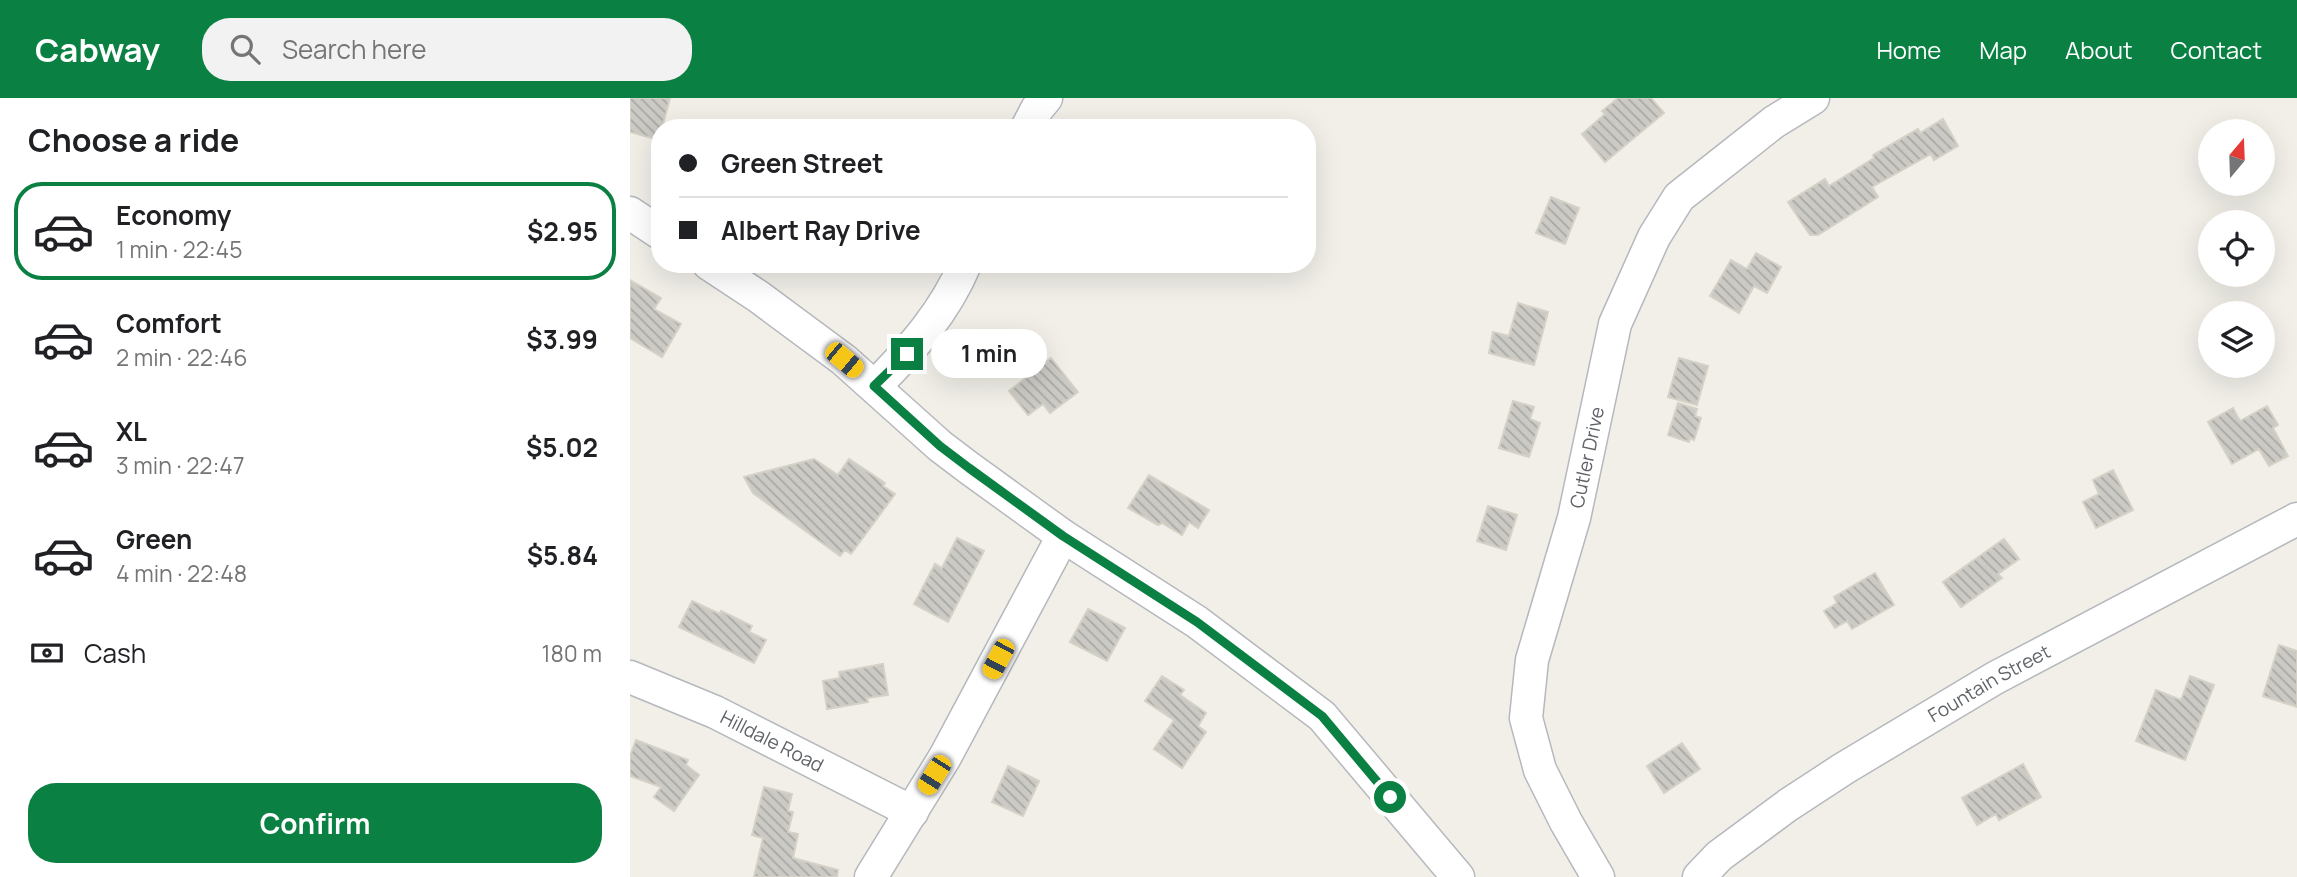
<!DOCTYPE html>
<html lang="en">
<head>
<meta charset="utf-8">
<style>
	:root { --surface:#fff; --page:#f2f2f2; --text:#202124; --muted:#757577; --line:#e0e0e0; --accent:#0b8043 }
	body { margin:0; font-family:Manrope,sans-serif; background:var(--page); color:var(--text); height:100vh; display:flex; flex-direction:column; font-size:26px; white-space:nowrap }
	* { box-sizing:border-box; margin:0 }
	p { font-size:23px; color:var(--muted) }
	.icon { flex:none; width:38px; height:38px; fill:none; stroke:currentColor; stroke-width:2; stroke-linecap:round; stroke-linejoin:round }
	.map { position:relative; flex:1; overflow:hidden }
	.details { display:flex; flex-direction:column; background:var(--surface); width:630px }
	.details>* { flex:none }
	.hud { position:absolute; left:21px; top:21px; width:665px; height:154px; border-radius:28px; box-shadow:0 7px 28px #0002; display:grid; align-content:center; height:154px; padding:0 28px; background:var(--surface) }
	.needle { width:46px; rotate:19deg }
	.buttons { position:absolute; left:1568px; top:21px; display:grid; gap:14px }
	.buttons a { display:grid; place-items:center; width:77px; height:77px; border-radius:50%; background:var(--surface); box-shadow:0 7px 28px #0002; font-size:35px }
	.end { position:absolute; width:32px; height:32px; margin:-16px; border:9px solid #0b8043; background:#fff; box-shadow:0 0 0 4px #fff }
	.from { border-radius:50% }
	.bubble { position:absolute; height:49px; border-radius:24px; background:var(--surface); box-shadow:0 7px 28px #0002; font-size:23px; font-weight:700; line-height:49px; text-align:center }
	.car { position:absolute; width:21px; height:42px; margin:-21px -10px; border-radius:9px; box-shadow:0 0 5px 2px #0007; background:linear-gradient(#f5c518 24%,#345 0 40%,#f5c518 0 76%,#345 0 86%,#f5c518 0) }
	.hud b { display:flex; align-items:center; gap:24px; height:66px; font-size:26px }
	.hud b+b { border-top:2px solid var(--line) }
	.hud i { width:18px; height:18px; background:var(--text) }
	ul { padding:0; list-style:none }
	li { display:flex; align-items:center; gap:21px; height:98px; margin:0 14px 10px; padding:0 14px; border:4px solid transparent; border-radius:28px }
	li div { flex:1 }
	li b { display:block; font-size:26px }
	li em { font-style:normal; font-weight:700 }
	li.on { border-color:var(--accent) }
	li>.icon { width:63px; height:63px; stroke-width:1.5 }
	h2 { padding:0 28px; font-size:32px; line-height:84px }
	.pay { display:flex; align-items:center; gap:18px; height:77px; padding:0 28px; font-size:26px }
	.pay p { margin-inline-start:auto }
	.button { display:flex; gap:14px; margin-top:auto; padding:14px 28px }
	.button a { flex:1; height:80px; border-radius:28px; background:var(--accent); color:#fff; font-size:28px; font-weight:700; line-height:80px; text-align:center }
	header { display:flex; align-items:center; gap:42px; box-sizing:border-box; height:98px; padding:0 35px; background:var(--accent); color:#fff }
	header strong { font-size:33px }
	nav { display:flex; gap:38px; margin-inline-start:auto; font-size:24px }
	.search { width:490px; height:63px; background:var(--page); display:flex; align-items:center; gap:18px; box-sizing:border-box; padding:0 24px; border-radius:28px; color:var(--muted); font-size:26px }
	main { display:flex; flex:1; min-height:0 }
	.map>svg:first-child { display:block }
</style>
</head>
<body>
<header>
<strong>Cabway</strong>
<div class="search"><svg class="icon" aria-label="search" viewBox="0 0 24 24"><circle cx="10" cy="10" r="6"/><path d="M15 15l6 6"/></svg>Search here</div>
<nav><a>Home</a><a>Map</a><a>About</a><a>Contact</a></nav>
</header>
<main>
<section class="details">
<h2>Choose a ride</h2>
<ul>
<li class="on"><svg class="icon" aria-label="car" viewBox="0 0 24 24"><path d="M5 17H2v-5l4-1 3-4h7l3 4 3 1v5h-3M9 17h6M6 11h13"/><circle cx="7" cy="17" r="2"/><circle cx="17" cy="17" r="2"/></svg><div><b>Economy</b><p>1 min · 22:45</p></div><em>$2.95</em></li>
<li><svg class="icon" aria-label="car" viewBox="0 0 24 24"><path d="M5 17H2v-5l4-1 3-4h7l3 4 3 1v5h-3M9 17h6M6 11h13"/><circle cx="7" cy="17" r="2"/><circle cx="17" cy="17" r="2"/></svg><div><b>Comfort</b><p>2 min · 22:46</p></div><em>$3.99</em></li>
<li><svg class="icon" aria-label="car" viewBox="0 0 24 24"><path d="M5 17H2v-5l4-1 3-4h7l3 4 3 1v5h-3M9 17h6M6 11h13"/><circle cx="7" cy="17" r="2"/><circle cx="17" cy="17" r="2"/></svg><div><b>XL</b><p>3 min · 22:47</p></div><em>$5.02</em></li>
<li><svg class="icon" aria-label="car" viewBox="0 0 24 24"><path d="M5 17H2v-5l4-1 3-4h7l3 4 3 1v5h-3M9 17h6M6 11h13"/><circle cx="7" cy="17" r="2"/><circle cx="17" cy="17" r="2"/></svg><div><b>Green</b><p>4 min · 22:48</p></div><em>$5.84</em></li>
</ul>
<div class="pay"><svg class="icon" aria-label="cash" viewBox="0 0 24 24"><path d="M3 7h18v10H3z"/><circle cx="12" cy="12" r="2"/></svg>Cash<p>180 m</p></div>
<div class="button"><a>Confirm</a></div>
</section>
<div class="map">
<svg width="1667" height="779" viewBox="0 0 1667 779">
	<defs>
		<pattern id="building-back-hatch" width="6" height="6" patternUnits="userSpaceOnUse" patternTransform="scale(1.75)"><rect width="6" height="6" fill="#cccac5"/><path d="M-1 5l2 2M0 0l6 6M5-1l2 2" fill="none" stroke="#a9a8a4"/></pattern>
	</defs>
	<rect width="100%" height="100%" fill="#f1efe8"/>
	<path fill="url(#building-back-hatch)" stroke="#d6d1c6" stroke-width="2" d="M0,0h40l-8,30h-2l-1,12 -29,-8z
		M988,0h33l13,15 -59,49 -23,-28 23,-20 -3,-3z
		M1313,21l15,27 -24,14 -3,-6 -59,33 6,10 -60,38h-8l-22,-33 37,-23 4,7 45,-28 -1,-3 45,-26 2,4z
		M921,99l28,11 -14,36 -29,-11z
		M1126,155l25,14 -14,26 -13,-7 -15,27 -29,-17 21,-36 16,9z
		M0,182l31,18 -7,11 27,15 -19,33 -32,-19z
		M888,205l30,9 -14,53 -45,-12 4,-21 16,4z
		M421,260l27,34 -28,21 -7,-9 -15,11 -19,-24z
		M1049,260l29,8 -11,39 -29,-8z
		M883,303l21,6 -4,12 10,4 -11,34 -30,-9z
		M1048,305l19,6 -2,7 6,2 -7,22 -4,-2 -1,4 -21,-7z
		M1637,308l11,19 -5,3 15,28 -19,10 -10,-17 -27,15 -24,-42 25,-14 7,13z
		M184,361l24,16 11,-16 36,24 -2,3 12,8 -44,60 -6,-4 -5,6 -87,-63 -9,-16z
		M1483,372l20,40 -37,18 -13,-26 16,-8 -6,-14z
		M519,377l60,35 -11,18 -9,-6 -7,13 -20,-12 -4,2 -30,-17z
		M858,408l29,9 -11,35 -29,-9z
		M327,440l27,13 -36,71 -34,-18 21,-40 7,4z
		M1374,441l15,20 -21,15 4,4 -41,29 -18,-25z
		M1245,475l19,32 -42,24 -5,-8 -12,7 -11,-17 13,-8 -3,-6z
		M62,503l28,13 1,-3 31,15 -3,6 17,8 -12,23 -75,-36z
		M458,511l37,19 -18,33 -37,-19z
		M1649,547l18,6v56l-34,-11z
		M253,566l5,31 -21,3 1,4 -41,7 -4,-28 17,-3 -1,-6z
		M532,578l22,14 -4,5 26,18 -8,13 8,6 -24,36 -28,-19 20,-29 -29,-19z
		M1560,578l24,9 -29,75 -49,-19 20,-51 25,10z
		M6,642l52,20 -2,5 13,10 -25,36 -20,-14 7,-10 -31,-11v-20z
		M1052,645l18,26 -36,24 -17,-27z
		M1393,666l18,33 -42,23 -3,-6 -19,11 -15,-27z
		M378,668l31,15 -16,35 -31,-14z
		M134,689l28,7 -4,17 5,1 -5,20 10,2 -5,24 45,12 -1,7h-83l9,-39 -11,-3z"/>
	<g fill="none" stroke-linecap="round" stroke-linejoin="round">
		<defs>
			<g id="minor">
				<path d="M397,30l10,-19 9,-11"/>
				<path d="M0,115l30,20"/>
				<path d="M79,166l50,33 85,63 96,86 29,22 94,68 134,86 125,94 136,161"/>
				<path d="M245,288c36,-36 70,-74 90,-122"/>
				<path id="s1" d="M0,579l85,35 197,100"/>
				<path d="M241,779l74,-120 118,-221"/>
				<path id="s2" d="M968,779l-32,-55 -26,-52 -14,-52 6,-58 42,-142 41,-194 39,-87 25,-40 95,-75 39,-24"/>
				<path id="s3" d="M1069,779l20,-21 69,-51 55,-36 152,-91 302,-159"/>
			</g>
		</defs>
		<use href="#minor" stroke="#b5b8bc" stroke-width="35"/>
		<use href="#minor" stroke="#fff" stroke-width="32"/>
	</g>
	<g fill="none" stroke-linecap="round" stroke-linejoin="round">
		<path stroke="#0b8043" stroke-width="9" d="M277,256l-33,32 66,60 29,22 94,68 134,86 125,94 68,81"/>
	</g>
	<g text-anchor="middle" stroke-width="6" stroke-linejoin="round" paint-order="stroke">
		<g font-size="19" fill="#5f6368" stroke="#fff">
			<text dy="7" stroke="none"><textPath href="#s2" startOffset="444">Cutler Drive</textPath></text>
			<text dy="7" stroke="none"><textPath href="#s3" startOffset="350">Fountain Street</textPath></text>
			<text dy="7" stroke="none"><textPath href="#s1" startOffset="156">Hilldale Road</textPath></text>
		</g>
	</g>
</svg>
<div class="buttons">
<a><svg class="needle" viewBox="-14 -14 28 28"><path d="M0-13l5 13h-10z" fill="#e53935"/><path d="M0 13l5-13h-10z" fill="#757577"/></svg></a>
<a><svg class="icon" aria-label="locate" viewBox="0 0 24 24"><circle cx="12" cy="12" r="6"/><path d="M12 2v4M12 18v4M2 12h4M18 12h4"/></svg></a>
<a><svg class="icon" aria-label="layers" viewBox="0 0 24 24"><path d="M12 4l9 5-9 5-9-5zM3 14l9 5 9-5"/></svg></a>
</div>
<i class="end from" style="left:760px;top:699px"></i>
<i class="end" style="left:277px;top:256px"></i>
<div class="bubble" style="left:301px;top:231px;width:116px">1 min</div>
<i class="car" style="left:214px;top:262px;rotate:130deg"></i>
<i class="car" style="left:368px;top:561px;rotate:208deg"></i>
<i class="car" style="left:304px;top:677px;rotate:212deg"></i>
<div class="hud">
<b><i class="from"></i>Green Street</b>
<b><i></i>Albert Ray Drive</b>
</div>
</div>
</main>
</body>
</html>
